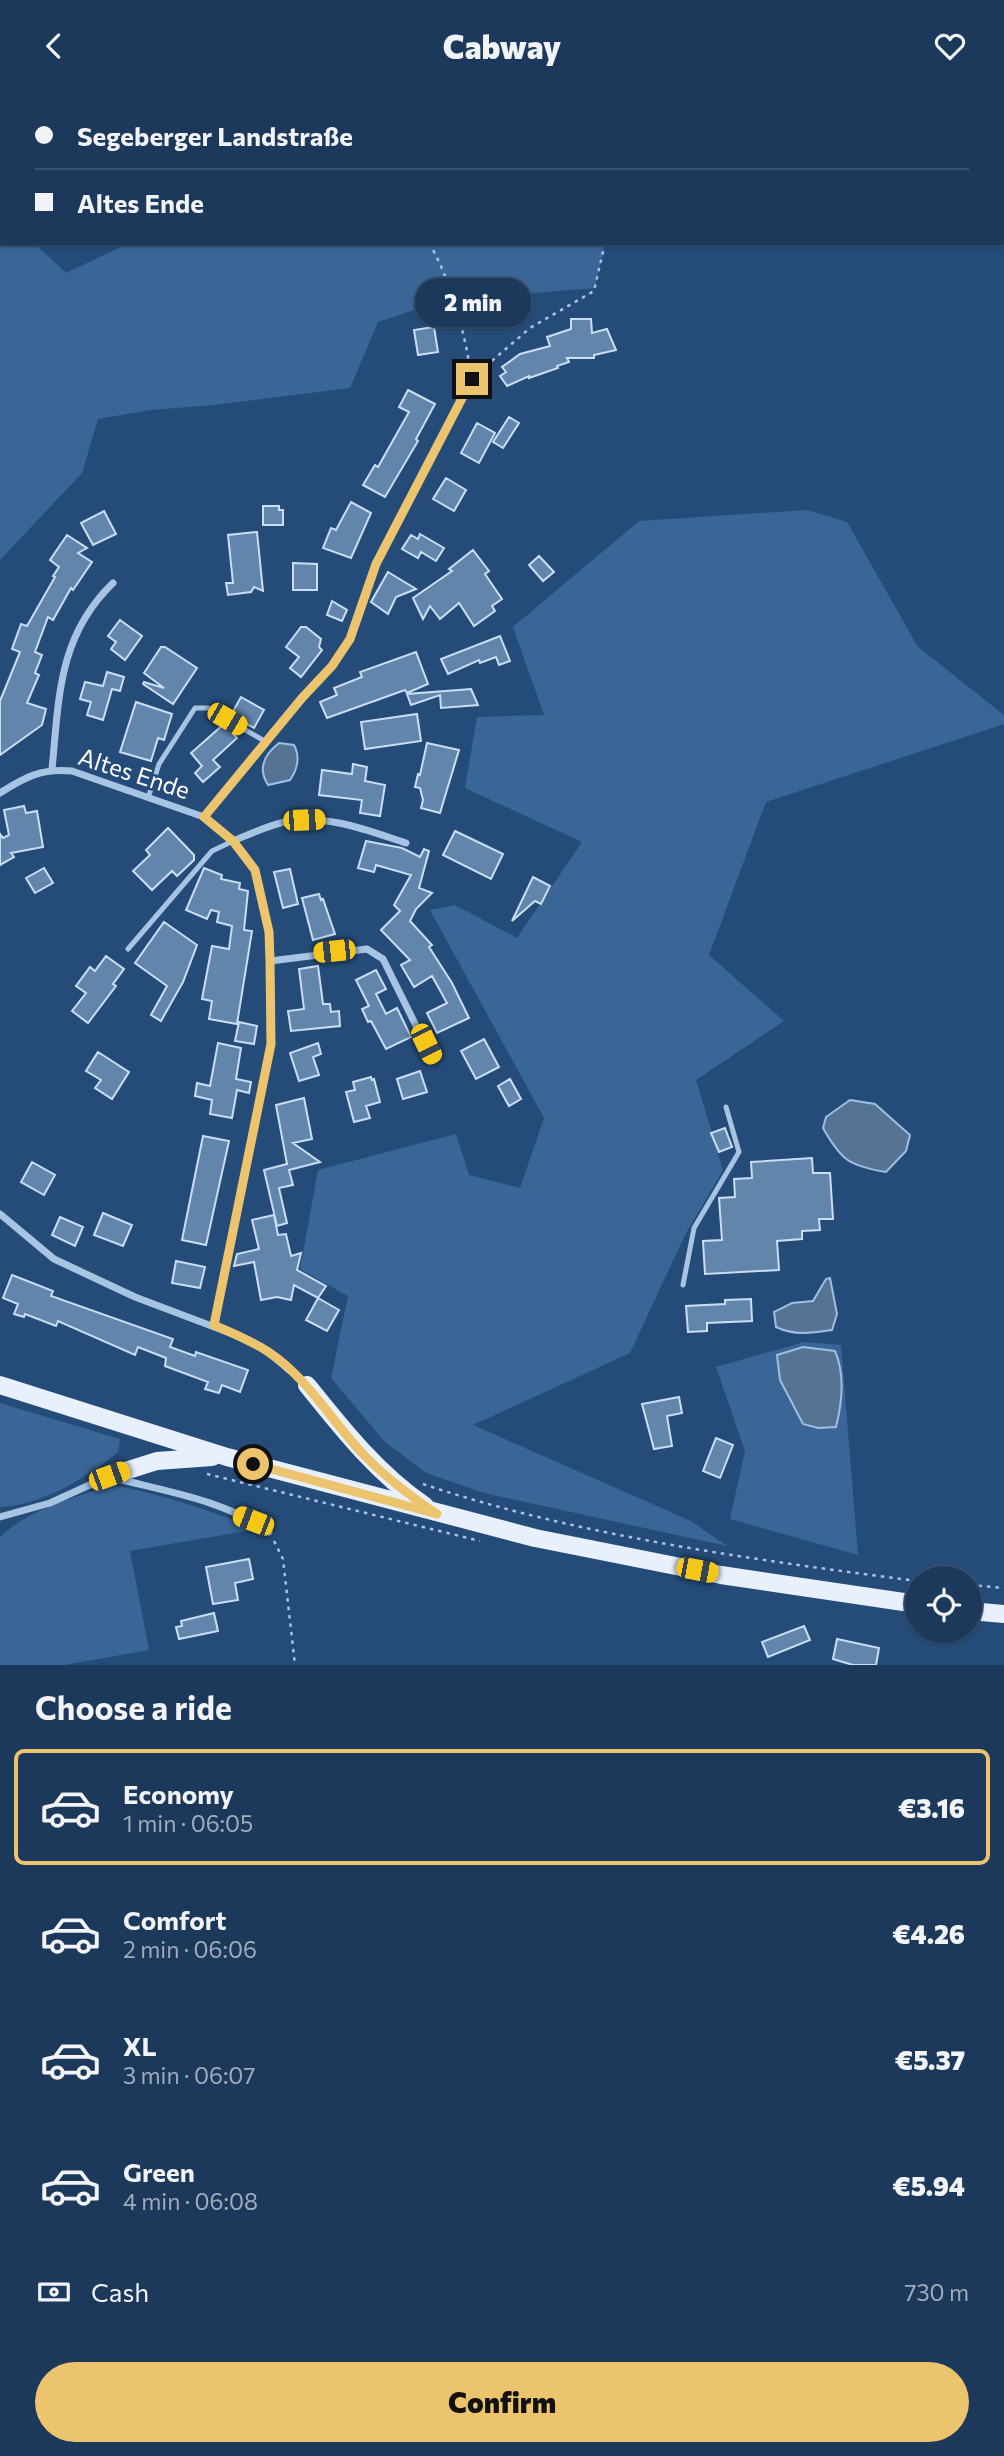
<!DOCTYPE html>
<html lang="en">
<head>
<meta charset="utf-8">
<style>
	:root { --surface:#1c395b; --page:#294464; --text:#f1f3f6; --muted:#a0acbb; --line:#3a5371; --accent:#ecc46d }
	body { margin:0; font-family:Commissioner,sans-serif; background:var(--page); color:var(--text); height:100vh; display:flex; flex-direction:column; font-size:26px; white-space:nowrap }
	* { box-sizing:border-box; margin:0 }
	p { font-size:23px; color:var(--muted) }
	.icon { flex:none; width:38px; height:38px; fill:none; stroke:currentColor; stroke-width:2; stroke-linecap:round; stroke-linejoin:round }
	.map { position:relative; height:1574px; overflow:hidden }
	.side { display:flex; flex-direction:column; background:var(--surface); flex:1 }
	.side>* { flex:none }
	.guide { position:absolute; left:0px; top:0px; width:1004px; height:154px; box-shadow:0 2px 5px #0004,0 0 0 2px var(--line); display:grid; align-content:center; height:154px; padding:0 35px; background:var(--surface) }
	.controls { position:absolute; left:905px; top:1475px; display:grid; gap:14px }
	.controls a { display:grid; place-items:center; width:77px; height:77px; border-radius:50%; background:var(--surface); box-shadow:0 2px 5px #0004,0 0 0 2px var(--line); font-size:35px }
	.end { position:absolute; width:32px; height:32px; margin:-16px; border:9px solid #ecc46d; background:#111; box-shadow:0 0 0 4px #111 }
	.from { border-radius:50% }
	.bubble { position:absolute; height:49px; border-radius:24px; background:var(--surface); box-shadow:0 2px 5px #0004,0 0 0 2px var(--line); font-size:23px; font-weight:800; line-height:49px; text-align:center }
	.car { position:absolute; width:21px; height:42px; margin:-21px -10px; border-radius:9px; box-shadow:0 0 5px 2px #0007; background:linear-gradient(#f5c518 24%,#345 0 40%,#f5c518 0 76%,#345 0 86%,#f5c518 0) }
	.guide b { display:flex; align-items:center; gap:24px; height:66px; font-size:26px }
	.guide b+b { border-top:2px solid var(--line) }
	.guide i { width:18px; height:18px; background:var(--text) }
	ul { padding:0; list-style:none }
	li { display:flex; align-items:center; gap:21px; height:116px; margin:0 14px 10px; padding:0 21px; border:4px solid transparent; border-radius:10px }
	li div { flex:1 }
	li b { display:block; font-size:26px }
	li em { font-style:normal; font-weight:800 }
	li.current { border-color:var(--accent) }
	li>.icon { width:63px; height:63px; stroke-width:1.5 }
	h2 { padding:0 35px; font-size:32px; line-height:84px }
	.pay { display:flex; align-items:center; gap:18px; height:77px; padding:0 35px; font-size:26px }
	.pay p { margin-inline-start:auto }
	.cta { display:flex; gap:14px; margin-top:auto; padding:14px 35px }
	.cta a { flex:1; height:80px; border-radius:42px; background:var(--accent); color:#111; font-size:28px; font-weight:800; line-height:80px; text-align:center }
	header { display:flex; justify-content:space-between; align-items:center; height:91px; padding:0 35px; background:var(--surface); font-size:32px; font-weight:800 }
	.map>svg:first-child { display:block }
</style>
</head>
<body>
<header><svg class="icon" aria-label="back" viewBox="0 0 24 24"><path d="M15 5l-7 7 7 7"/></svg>Cabway<svg class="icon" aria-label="heart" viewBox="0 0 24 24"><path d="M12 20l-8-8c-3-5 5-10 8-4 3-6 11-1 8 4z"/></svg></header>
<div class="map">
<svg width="1004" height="1574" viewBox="0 0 1004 1574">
	<rect width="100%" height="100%" fill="#254c79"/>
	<path fill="#396696" d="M364,0h308l-1,2z
		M0,120l2,32h32l32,30 63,-30h476l-10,45 -150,12 -67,22 -28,66 -136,17 -64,5 -52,9 -16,54 -82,87z
		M807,419l40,12 71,125 86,68v9l-238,78 -57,153 75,66 -88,59 27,90 -38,65 -55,118 -157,72 218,96 36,25 -243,-53 -58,-20 -42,-32 -53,-63 17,-82 -48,-27 18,-99 138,-36 13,41 51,13 24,-70 -114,-208 25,-5 62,33 65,-96 -117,-54 12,-71 67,-2 -31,-88 126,-106z
		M804,1251l37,3 17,210 -128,-36 15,-68 -29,-84z
		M0,1312l120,36 -2,13c-31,26 -76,53 -118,55z
		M111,1394c51,9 99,26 147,44l-128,22 19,99 -85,15h-64v-128c29,-28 74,-39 111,-52z"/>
	<path fill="#577394" stroke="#9cc0e4" stroke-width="2" d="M279,652l15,2c6,11 4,24 -4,35l-22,5c-11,-17 -3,-31 11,-42z
		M850,1009l25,4 35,31 -4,16 -20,21c-37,-6 -45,-12 -63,-44l3,-11z
		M830,1187l7,36 -5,16c-20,3 -37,6 -56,-3l-2,-15 18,-9 21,-2 13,-22z
		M803,1256l32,4c10,23 7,52 1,76l-18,1 -15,-4 -23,-44 -3,-25z"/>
	<path fill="#6285ac" stroke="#cadef3" stroke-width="2" d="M571,228h20l1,14 15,-4 9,21 -22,5v3h-27l2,4 -12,4 1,2 -29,10v-2l-22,10 -7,-10 6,-4 -4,-5 18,-13 30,-8 -3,-9 24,-8z
		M434,236l4,25 -20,3 -4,-25z
		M408,299l27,14 -19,35 2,2 -33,56 -22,-12 12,-20 3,2 31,-55 -10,-5z
		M509,326l10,6 -16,25 -10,-6z
		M477,332l18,10 -16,30 -18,-10z
		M446,387l20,12 -12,21 -21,-12z
		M351,411l20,11 -20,45 -28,-10 8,-20 5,2z
		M263,415h16v4h4v15h-20z
		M104,420l12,23 -23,11 -12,-22z
		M257,441l6,59 -9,-4 -3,5 -23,3 -2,-12h7l-5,-48z
		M420,443l24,14 -8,13 -15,-9 -3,6 -16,-9 9,-14 7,4z
		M67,444l20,13 -9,5 14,9 -19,28 -2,-2 -18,32 -5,-3 -13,35 7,3 -7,18 4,2 -12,28 19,6 -4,16 -42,30v-54l20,-49 -8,-3 9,-25 6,2 28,-49 -2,-1 6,-9 -9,-7z
		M473,459l16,21 -4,3 17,25 -10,7 3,5 -21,15 -15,-23 -19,16 -10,-13 -7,13 -10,-21 39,-27 -3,-2z
		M539,465l15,16 -11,9 -14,-16z
		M293,472l24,1v26h-24z
		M388,481l28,17 -20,8 -8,17 -17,-12z
		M332,510l15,9 -5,11 -15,-6z
		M120,529l22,16 -17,24 -14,-11 5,-7 -8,-6z
		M301,536h5l15,12 -2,8 3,3 -21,27 -11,-9 9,-11 -13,-10z
		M500,545l10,25 -11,4 -3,-8 -16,6 -1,-3 -31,14 -7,-15z
		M161,556h4l32,21 -24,36 -30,-20 1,-2 20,6 -20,-15z
		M416,561l12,32 -21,9 -2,-3 -78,28 -7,-16 17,-7 -3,-7 28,-11 -2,-5z
		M107,581l17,5 -4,14 -8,-2 -9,31 -16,-5 4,-13 -11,-3 5,-17 18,4z
		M471,598l7,16 -37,3 -1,-13 -29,10 -4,-11z
		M241,606l23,13 -10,18 -23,-13z
		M136,611l36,12 -8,26 -6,-2 -7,23 -31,-9z
		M417,623l4,27 -56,8 -4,-27z
		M224,633l13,14 -24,22 7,7 -17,15 -8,-9 7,-7 -11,-13z
		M427,652l32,7 -19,63 -19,-5 2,-8 -3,-12 -5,-1 3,-13 2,1z
		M353,673l14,3 -2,14 20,4 -5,31 -20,-3 2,-13 -43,-5 3,-25 30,4z
		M24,715l2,7 11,-2 6,36 -32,6 3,4 -14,8v-31l3,4 6,-3 -5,-25z
		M168,737l26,27v5l-17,16 -5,-5 -20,19 -19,-19 17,-16 -4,-5z
		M455,740l48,23 -12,25 -48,-24z
		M366,750l36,7 18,9 4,-8 5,2 -10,37 13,5 -16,16 -6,12 22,24 -3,2 23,36 17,35 -32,15 -10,-20 20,-10 -15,-27 -18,11 -13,-22 9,-5 -29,-30 19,-19 -6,-6 17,-30 -35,-10 -2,7 -16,-4z
		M44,777l9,15 -18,10 -9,-15z
		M204,777l18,7 -1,4 19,4 -1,6 9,2 -4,39 8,1 -15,93 -28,-5 3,-18 -10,-2 10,-53 17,3 3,-23 -15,-4 2,-10 -8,-2 -4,9 -21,-9z
		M290,778l8,35 -15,4 -9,-36z
		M533,786l17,9 -9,18 -6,-3 -23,20z
		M319,803l2,6 2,-1 12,35 -22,6 -11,-42z
		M164,831l33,23 -14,37 -22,39 -10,-6 16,-29 -32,-23z
		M106,865l18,13 -11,15 3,2 -28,37 -16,-12 14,-18 -10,-7 14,-19 5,4z
		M318,875l5,38h7l1,8 8,-1 1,15 -49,5 -3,-20 16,-2 -5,-40z
		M376,879l10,19 -10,5 10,20 11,-6 14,29 -25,12 -15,-28 -3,1 -6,-13 7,-3 -13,-26z
		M239,931l18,4 -3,18 -19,-3z
		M484,948l15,28 -23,12 -15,-28z
		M218,952l23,5 -5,31 15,3 -2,11 -12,-3 -5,28 -22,-4 2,-14 -17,-4 2,-13 13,3z
		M318,952l3,11 -8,3 6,18 -20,6 -9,-28z
		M98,961l31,20 -17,27 -17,-11 6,-8 -15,-9z
		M420,980l7,21 -24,7 -6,-20z
		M371,986l1,3 2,-1 6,23 -14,4 4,12 -16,4 -8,-30 9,-2 -2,-8z
		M510,988l11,20 -12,7 -11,-20z
		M304,1007l8,41 -19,4 27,19 -31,8 4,15 -14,3 8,35 -10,3 -13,-56 23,-6 -11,-59z
		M725,1037l7,19 -13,5 -8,-19z
		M203,1045l26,5 -23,104 -24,-5z
		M812,1067l1,15h17l3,46h-14l1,11 -18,1v8l-25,2 2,29 -74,4 -2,-33 19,-1 -3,-42 16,-1 -1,-18 18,-1 -1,-16z
		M32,1071l23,13 -11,20 -23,-13z
		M103,1122l29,12 -9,21 -29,-11z
		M274,1124l4,20 8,-1 5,22 10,-3 -4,17 29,16 -8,12 -24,-13 -3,15 -14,-3 -16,3 -7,-38 -20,4 3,-12 22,-5 -7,-29z
		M60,1126l23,10 -8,19 -23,-11z
		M176,1170l29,6 -5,21 -28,-5z
		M12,1184l41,16 -2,5 122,43 -3,8 25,9 1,-4 52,18 -8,22 -18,-7 -3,8 -14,-4 3,-7 -43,-16 1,-8 -28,-11 -3,8 -77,-34 -2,5 -31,-12 -1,3 -10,-3 4,-10 -15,-6z
		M318,1207l21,12 -12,21 -21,-11z
		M751,1208l1,22 -45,2v8l-19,1 -2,-26 39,-2v-4z
		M679,1306l3,16 -15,3 5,30 -18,3 -12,-45z
		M716,1347l17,7 -13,33 -17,-7z
		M249,1468l4,20 -18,4 3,17 -25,4 -7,-37z
		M214,1522l4,18 -39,8 -3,-12 6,-1 -1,-5z
		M804,1535l6,14 -42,17 -6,-15z
		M837,1548l42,9 -3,17h-23l-20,-6z"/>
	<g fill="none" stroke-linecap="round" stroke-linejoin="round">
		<path stroke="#a8c4e3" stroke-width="2.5" stroke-dasharray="3.5 5" stroke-linecap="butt" d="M360,0v2
			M602,0l1,2
			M662,2l2,-2
			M429,152c19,31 36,89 41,126
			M479,281l51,-44 64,-37 11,-48
			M207,1383l273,67
			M423,1393c155,52 332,76 494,97
			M274,1450l9,18 12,106
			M970,1494l34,3"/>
		<path stroke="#a8c4e3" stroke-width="5" d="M148,707l11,-34 36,-56h13l58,34
			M128,858l84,-98 21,-10
			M683,1194l11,-57 45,-76 -13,-45"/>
		<path stroke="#a8c4e3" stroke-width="7" d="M52,678c7,-71 6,-133 61,-186
			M0,702c25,-16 42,-25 72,-22l132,46 98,-120 30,-31 18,-27 26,-75 96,-185
			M204,726l29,24 22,29 14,62 1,29 1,82 -57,282
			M233,750c17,-7 38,-17 56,-20 41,-6 80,10 117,22
			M270,870l97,-12 16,10 50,101
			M0,1123l54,45 81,38 111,42 22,13 39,33
			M118,1388c51,13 108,22 151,53
			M0,1426l50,-14 57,-26"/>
		<path stroke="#e7f0fc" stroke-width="18" d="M0,1294l227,72 308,81 186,37 196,29
			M307,1294c36,45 71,89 118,121
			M109,1385l48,-15 55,-4
			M970,1520l34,3"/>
	</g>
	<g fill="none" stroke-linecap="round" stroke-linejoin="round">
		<path stroke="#ecc46d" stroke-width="9" d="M253,1373l184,50c-27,-18 -53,-38 -75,-61 -32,-34 -55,-76 -95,-102 -17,-11 -35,-18 -53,-26l57,-281 -1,-83 -1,-29 -14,-62 -22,-29 -29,-24 98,-119 30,-32 18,-27 26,-75 96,-185"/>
	</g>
	<g text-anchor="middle" stroke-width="5" stroke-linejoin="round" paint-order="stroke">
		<g font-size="24" fill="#fff" stroke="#254c79">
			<text transform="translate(134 683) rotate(18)" y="8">Altes Ende</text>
		</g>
	</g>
</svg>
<div class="controls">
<a><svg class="icon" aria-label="locate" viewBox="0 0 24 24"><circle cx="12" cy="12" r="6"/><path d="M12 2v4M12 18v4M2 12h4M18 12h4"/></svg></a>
</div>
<i class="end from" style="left:253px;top:1373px"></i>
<i class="end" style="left:472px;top:288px"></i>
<div class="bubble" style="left:415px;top:187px;width:116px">2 min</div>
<i class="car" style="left:227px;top:628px;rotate:120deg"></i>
<i class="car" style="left:304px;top:729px;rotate:88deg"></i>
<i class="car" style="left:334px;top:860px;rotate:264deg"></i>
<i class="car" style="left:426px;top:953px;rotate:154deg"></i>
<i class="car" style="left:109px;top:1385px;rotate:70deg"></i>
<i class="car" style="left:253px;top:1430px;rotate:291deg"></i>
<i class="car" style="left:697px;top:1479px;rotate:101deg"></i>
<div class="guide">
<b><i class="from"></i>Segeberger Landstraße</b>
<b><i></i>Altes Ende</b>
</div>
</div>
<section class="side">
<h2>Choose a ride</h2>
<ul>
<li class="current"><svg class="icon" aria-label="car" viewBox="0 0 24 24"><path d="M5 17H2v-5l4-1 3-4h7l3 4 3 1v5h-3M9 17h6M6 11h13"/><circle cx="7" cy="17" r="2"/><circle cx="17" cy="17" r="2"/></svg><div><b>Economy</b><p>1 min · 06:05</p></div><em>€3.16</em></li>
<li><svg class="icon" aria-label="car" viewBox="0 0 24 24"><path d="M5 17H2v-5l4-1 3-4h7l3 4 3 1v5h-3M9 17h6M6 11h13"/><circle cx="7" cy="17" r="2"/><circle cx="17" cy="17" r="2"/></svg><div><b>Comfort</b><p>2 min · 06:06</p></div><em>€4.26</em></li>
<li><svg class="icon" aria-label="car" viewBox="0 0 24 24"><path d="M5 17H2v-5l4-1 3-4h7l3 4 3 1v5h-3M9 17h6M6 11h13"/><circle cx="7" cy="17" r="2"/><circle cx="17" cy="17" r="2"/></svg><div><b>XL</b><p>3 min · 06:07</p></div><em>€5.37</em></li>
<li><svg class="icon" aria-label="car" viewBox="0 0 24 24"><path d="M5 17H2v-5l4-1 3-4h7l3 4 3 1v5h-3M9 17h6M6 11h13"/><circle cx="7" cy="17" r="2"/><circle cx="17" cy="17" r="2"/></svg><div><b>Green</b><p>4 min · 06:08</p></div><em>€5.94</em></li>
</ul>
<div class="pay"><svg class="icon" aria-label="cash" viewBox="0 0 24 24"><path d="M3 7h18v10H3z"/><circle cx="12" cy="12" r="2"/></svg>Cash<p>730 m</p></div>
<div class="cta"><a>Confirm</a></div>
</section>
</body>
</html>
